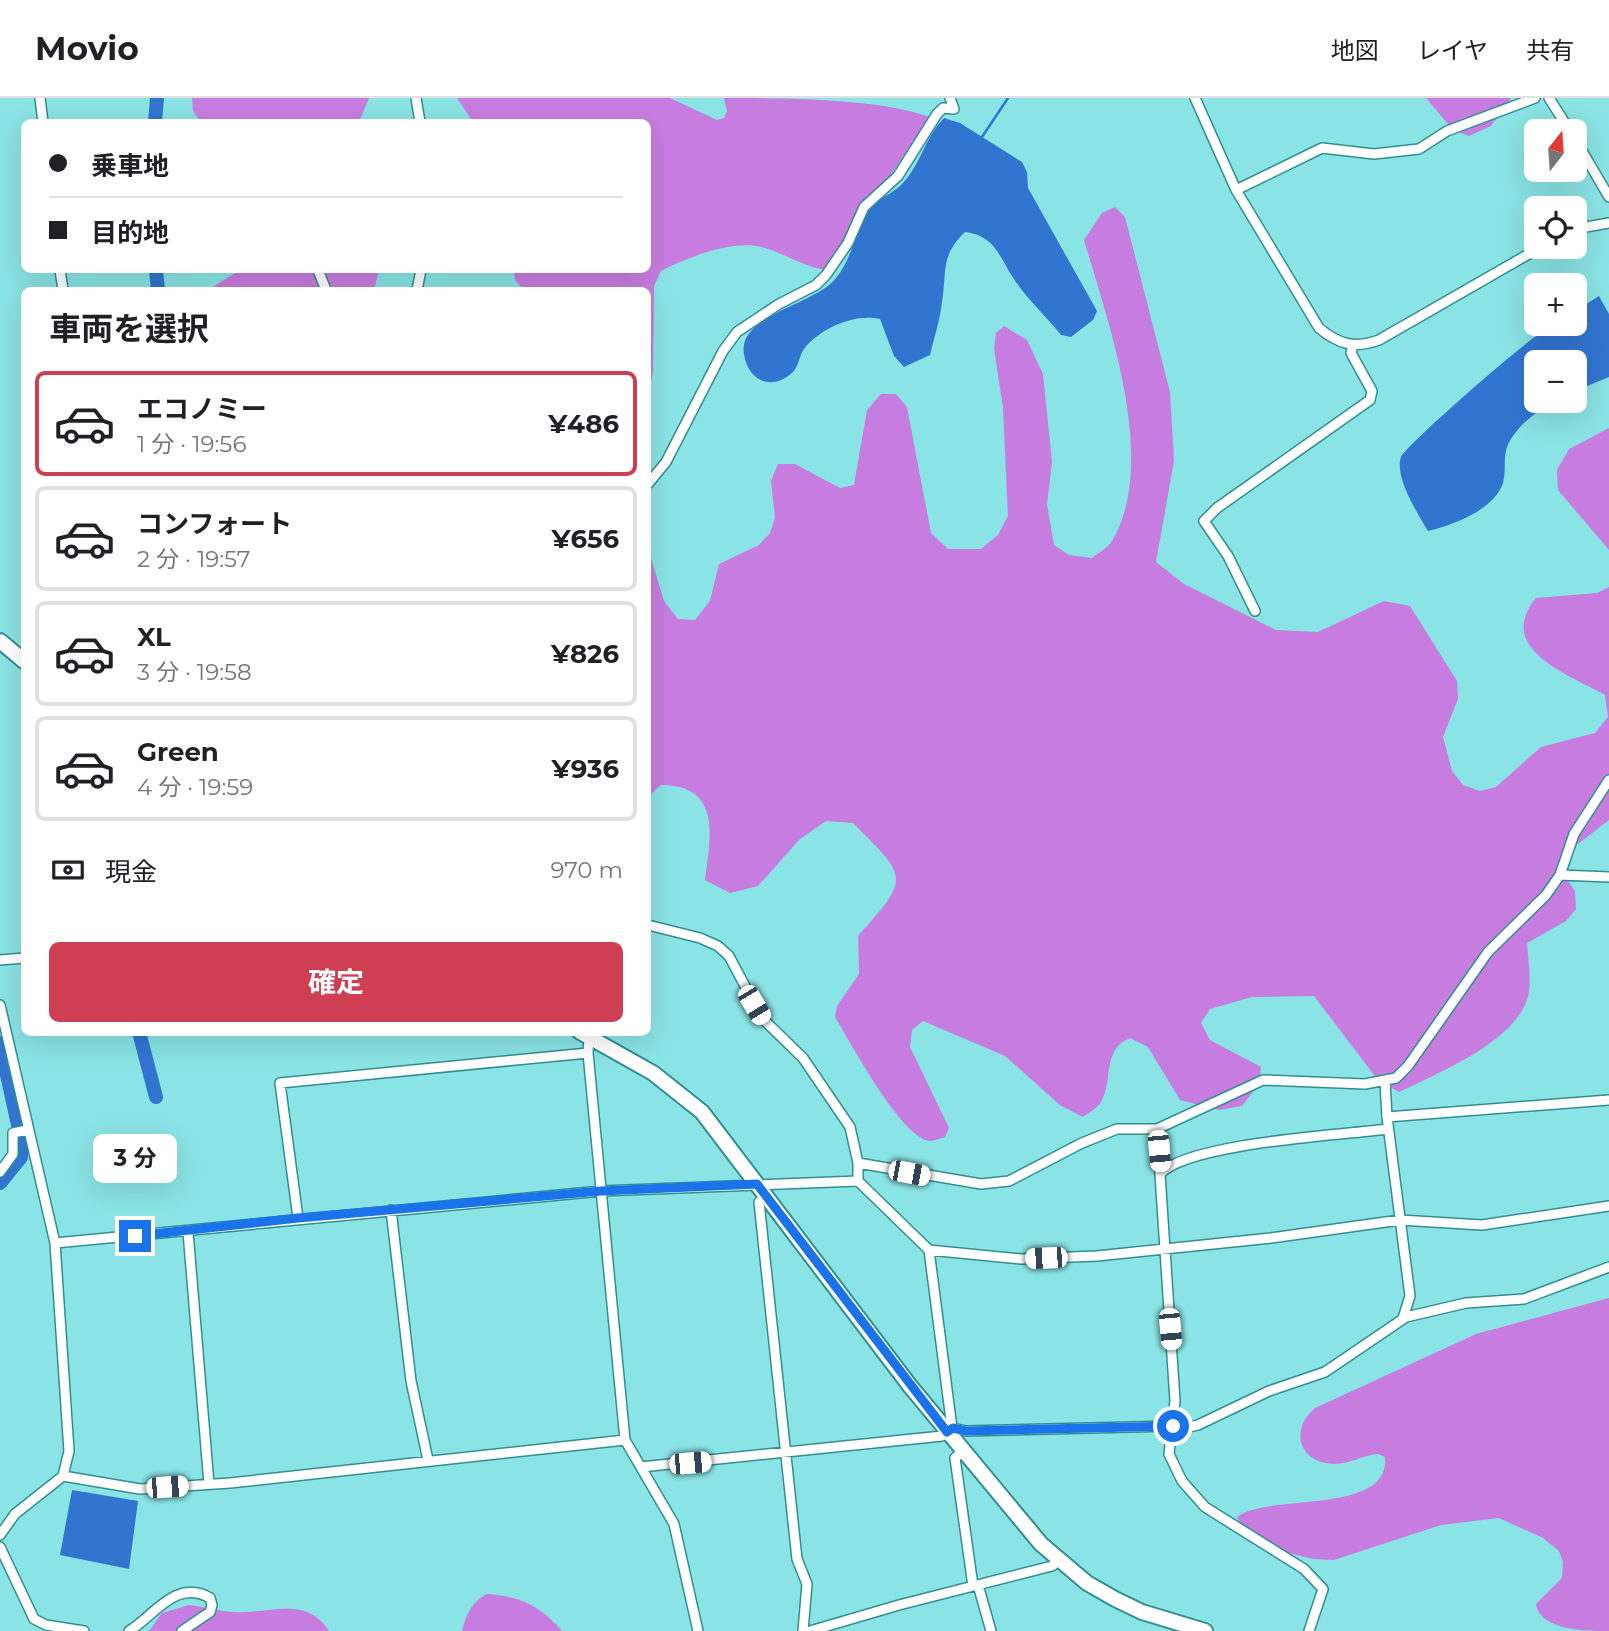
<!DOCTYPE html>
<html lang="ja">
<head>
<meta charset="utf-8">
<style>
	:root { --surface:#fff; --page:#f2f2f2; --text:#202124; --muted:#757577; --line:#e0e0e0; --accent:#cf3f53 }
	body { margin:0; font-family:Montserrat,"Noto Sans JP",sans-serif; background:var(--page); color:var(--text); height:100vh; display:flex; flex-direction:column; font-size:26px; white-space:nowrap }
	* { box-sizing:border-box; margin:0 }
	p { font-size:23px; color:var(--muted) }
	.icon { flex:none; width:38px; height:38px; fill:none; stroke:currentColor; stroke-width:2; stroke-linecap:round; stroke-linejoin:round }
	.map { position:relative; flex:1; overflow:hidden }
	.sheet { position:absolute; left:21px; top:189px; width:630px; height:749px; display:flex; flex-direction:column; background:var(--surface); border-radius:10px; box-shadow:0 7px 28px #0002 }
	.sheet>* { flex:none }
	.top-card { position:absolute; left:21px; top:21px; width:630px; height:154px; border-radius:10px; box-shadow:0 7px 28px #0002; display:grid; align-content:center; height:154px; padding:0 28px; background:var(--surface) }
	.needle { width:46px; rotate:17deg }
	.fabs { position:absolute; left:1524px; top:21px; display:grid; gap:14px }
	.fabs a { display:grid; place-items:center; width:63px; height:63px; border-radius:10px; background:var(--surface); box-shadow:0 7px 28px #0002; font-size:35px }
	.end { position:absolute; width:32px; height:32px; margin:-16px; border:9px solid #1a73e8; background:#fff; box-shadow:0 0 0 4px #fff }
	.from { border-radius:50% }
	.bubble { position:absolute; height:49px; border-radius:10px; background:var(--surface); box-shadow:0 7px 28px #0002; font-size:23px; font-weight:700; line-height:49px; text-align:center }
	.car { position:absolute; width:21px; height:42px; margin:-21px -10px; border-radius:9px; box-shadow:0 0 5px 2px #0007; background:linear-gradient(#fff 24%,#345 0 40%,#fff 0 76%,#345 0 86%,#fff 0) }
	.top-card b { display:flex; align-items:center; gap:24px; height:66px; font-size:26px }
	.top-card b+b { border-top:2px solid var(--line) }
	.top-card i { width:18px; height:18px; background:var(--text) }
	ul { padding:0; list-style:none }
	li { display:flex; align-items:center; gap:21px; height:105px; margin:0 14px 10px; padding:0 14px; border:4px solid var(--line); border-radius:10px }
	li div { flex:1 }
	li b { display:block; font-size:26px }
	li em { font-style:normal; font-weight:700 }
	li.current { border-color:var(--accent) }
	li>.icon { width:63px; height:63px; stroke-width:1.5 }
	h2 { padding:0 28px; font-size:32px; line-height:84px }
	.pay { display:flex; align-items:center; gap:18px; height:77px; padding:0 28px; font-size:26px }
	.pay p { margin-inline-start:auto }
	.primary-button { display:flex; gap:14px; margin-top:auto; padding:14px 28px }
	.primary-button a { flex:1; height:80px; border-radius:10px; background:var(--accent); color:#fff; font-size:28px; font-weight:700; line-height:80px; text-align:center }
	header { display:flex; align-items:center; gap:42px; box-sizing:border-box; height:98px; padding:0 35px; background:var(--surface); border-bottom:2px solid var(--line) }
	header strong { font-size:33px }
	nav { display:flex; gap:38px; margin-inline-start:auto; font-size:24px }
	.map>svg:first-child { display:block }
</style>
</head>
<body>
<header>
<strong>Movio</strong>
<nav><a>地図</a><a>レイヤ</a><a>共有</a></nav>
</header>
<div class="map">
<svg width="1609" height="1533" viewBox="0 0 1609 1533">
	<rect width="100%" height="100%" fill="#8ae3e4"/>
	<path fill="#c77de0" d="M192,0h177l-10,24h-158l-8,-11z
		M457,0h213l47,22 7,-2 3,-7 -3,-13c59,0 154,0 206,19l-40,59 -32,33 -9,26 -24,35c-23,-4 -41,-17 -63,-23 -30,-7 -74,10 -101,24l-7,15 -1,86 -5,27v-109h-124l-9,-10 -1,-10h134v-148h-175z
		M1426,0h85l-20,28 -22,10 -16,-6z
		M1115,109l10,10 45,175 4,69 -18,101 28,22 92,46 42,2 66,-31 26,5 47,75 1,18 -15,38 9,34 11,14 17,6 16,-4 45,-40 54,-14 13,-16 -3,-22c-36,-20 -111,-46 -69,-97l61,-5 12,-6v233l-48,37 -1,12 15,22 1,18 -10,12 -39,22c1,16 4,34 2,49 -8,48 -91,81 -130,100l-22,-13 -63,-83 -62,1 -42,12 -9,14 9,17 51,27 -2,17 -17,22 -23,4 -39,-10 -32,-53 -18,-9c-29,12 -16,42 -29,64 -3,6 -13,11 -18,15l-23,-12 -55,-49 -82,-35 -11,9 -2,17 39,81 -4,9c-4,1 -11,4 -15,4 -29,-3 -79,-98 -95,-124l2,-11 22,-32 -1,-38c53,-59 50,-58 -5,-113l-27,-2 -26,18 -42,47 -28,7 -25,-13c5,-41 18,-95 -44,-95l-13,12v-249l16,53 14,18 17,1 15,-19 9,-37 40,-19 11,-12 5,-15 -4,-37 7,-17h17l45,24 14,-3 13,-75 14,-16h15l11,13 24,126 17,16h33l17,-14 10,-19 -5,-108 -9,-59 2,-16 8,-7 23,14 16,34 9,88 -5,42 7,41 15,10 23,3c6,-5 16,-10 20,-17 47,-79 -4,-219 -28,-301l18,-27z
		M240,172h139l-5,20h-166z
		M1609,330v122l-51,-60 -1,-20 12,-21z
		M1609,1200v333c-21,0 -69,0 -73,-27l26,-26 1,-16 -4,-11 -16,-13 -44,-20 -58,7 -107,35 -21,-1 -37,-9 -33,-19 -6,-14c28,-24 154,-1 148,-60l-7,-3c-15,1 -28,10 -43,10 -36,0 -46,-34 -20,-56l161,-74z
		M487,1496c33,2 54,12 75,37h-100c4,-16 10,-30 25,-37z
		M189,1507c15,2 29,6 44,7 34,3 73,-18 96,19h-180l13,-18z"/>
	<path fill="#3175d1" d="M944,20l16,5 62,39 5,10 1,16 69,123 -4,9 -22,17 -10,-2c-15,-19 -34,-36 -47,-56 -15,-22 -18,-43 -49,-47 -25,24 -18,39 -23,70 -2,18 -8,36 -12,53l-26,12 -10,-11 -14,-37c-25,-6 -60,9 -76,30 -5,7 -5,17 -11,23 -21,20 -45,9 -49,-18 -7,-39 71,-49 92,-76 16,-19 19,-46 32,-67 8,-12 23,-16 33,-26 19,-18 24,-48 43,-67z
		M1599,198l10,18v63l-34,14v-29h-39v39h17c-12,8 -28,19 -37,31 -17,20 -8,33 -13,51 -9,27 -50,42 -75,48 -10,-17 -34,-54 -27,-74 4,-11 137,-128 153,-133 5,-2 15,0 21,0v-13z
		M72,1392l66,11 -9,68 -69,-14z"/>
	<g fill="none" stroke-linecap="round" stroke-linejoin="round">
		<path stroke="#3175d1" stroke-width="2.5" d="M980,42l28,-42"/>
		<path stroke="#3175d1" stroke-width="14" d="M155,24l2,-24
			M156,172l2,20
			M139,934l17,65
			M0,945l22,100 -1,14 -21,26"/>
		<defs>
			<path id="minor" d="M40,0l3,24
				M416,0l4,24
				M1195,0l41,92 83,138c19,16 36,21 60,12l162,-93
				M1549,0l21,33
				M1575,41l34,58
				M1236,92l86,-42 52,6 45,-5 28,-18 88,-33
				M1575,131l34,-6
				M60,172l3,20
				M318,172l8,20
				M417,192l4,-20
				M648,386l18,-22 57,-111 14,-19 42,-28 37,-19 10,-10 22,-32 16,-36 34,-31 39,-62 6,-6 11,1 -4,-11
				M1255,513l-27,-55 -24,-35 13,-13 153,-108 2,-9 -21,-38 2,-8
				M1560,777l49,2
				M648,827l52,13 18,8 11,10 33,62 41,40 47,69 8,36v18
				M0,862l24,-2
				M0,907l55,238 14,208 -6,25 -48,38 -15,21
				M589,939l-1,16 37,387 49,84 24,107
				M1385,983l2,36 23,179 -7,22
				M1387,1019l222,-17
				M1157,1031l18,272 -6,53 13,27 23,26 99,62 19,20 -14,42
				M858,1065l123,21 28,-3 73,-38 35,-14h40l106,-49 102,4 31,-6 12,-12 80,-114 58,-57 14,-20 14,-41 35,-54
				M0,1074l13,-18v-21l14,-3
				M1161,1075c30,-30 180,-38 227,-44
				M767,1099l-8,5 38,357 10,25 -4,47
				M391,1112l20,171 17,79
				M298,1120l-18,-135 308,-30
				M188,1134l21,252
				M55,1145l546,-52 257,-10 71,69 23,178 -10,8 -301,31
				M929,1152l92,9 76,-3 174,-18 129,-18 82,5 127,-19
				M952,1330l14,3 207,-5 2,4 23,-5 71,-34 56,-19 81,-55 60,-14 58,-4 85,-32
				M963,1353l-8,7 18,128
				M63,1378l77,13 90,-6 395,-43
				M0,1449l34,72 12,6 38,6
				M978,1487l13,46
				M129,1533c25,-15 47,-53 81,-33l2,7 -2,7 -28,19
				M810,1533l89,-26 153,-39 7,-6"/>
			<path id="primary" d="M0,543l24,20
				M580,934l73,41 49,39 208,274 131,158 46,39 28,16 27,13 63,19"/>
		</defs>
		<use href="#minor" stroke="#318f91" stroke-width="12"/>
		<use href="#primary" stroke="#318f91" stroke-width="18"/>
		<use href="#minor" stroke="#fff" stroke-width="9"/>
		<use href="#primary" stroke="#fff" stroke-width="14"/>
	</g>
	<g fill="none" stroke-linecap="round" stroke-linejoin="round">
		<path stroke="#1a73e8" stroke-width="9" d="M135,1138l163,-18 303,-27 156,-7 190,248 6,-4 13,3 207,-5"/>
	</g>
</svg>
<div class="fabs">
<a><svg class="needle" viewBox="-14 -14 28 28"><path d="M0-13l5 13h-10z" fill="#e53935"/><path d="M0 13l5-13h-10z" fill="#757577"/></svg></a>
<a><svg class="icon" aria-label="locate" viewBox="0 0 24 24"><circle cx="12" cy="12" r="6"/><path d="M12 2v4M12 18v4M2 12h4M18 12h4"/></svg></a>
<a>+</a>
<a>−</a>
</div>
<i class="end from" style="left:1173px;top:1328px"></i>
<i class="end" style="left:135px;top:1138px"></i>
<div class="bubble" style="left:93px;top:1036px;width:84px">3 分</div>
<i class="car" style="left:754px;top:907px;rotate:149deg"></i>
<i class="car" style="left:1159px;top:1053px;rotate:175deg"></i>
<i class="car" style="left:909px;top:1075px;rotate:101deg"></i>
<i class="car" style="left:1046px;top:1160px;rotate:268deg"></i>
<i class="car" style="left:1170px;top:1231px;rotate:175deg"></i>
<i class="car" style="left:690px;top:1365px;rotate:85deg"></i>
<i class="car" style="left:167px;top:1389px;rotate:86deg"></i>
<div class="top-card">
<b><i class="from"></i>乗車地</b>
<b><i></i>目的地</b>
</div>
<section class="sheet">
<h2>車両を選択</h2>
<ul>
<li class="current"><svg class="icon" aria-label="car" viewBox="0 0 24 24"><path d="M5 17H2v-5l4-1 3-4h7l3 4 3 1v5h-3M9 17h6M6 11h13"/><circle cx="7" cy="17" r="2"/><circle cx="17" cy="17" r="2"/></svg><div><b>エコノミー</b><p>1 分 · 19:56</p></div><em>¥486</em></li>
<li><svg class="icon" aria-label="car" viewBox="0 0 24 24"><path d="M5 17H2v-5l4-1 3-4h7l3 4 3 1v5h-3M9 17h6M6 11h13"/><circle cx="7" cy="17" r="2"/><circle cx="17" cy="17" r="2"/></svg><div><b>コンフォート</b><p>2 分 · 19:57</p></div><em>¥656</em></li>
<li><svg class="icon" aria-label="car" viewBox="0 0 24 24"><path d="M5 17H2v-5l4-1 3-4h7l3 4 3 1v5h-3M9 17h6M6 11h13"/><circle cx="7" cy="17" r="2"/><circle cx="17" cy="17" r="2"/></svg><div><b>XL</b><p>3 分 · 19:58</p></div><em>¥826</em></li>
<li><svg class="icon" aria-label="car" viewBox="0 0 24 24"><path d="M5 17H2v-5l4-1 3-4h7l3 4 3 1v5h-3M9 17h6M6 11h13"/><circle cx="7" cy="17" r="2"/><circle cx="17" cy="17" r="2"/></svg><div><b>Green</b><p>4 分 · 19:59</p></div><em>¥936</em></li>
</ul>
<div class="pay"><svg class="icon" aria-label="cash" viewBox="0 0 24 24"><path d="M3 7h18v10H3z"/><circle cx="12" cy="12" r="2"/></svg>現金<p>970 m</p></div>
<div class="primary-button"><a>確定</a></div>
</section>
</div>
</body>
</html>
